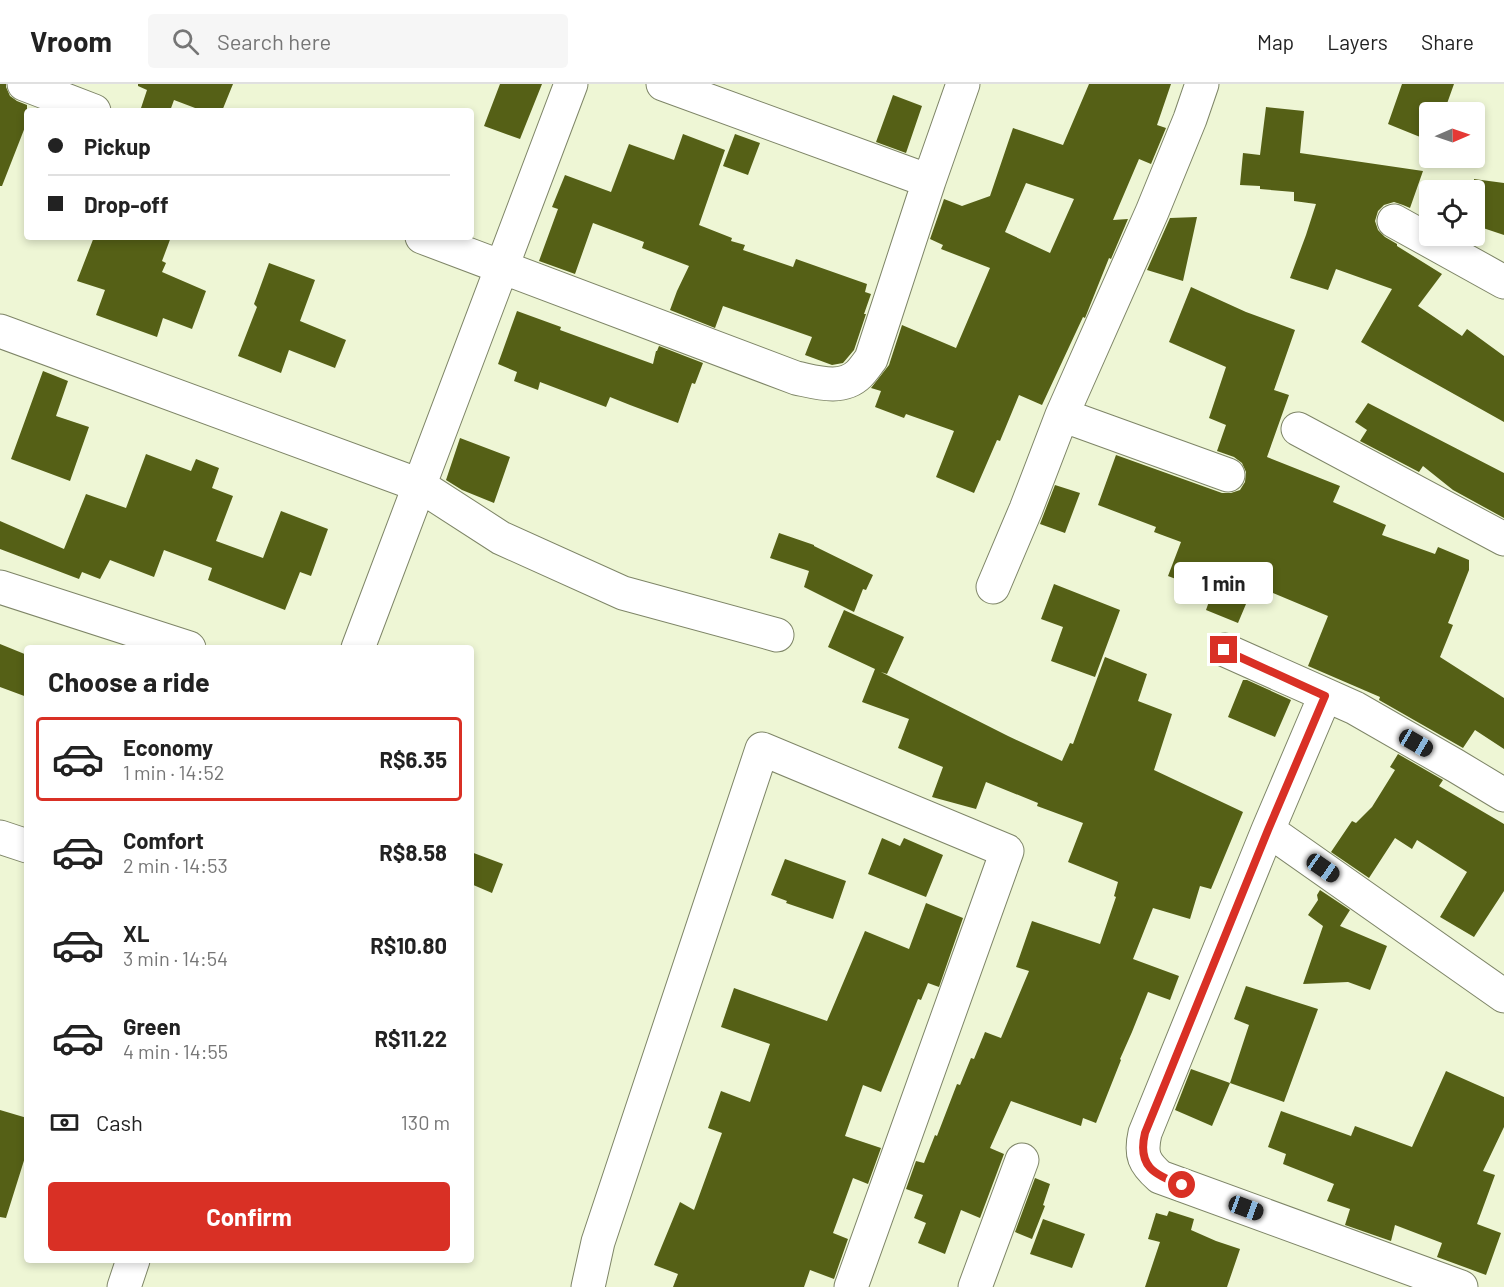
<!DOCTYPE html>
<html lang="en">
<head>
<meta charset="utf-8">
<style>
	:root { --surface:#fff; --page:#f6f6f6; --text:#222; --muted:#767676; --line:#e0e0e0; --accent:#d93025 }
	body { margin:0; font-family:Barlow,sans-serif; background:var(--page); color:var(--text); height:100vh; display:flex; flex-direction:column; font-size:22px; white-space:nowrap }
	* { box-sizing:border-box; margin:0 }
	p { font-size:20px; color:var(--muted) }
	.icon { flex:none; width:33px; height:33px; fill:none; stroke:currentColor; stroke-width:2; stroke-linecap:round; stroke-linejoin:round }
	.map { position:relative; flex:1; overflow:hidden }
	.details { position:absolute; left:24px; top:561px; width:450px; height:618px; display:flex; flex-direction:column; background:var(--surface); border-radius:6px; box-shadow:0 3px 9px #0003 }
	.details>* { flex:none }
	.hud { position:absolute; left:24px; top:24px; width:450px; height:132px; border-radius:6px; box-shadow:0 3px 9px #0003; display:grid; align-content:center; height:132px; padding:0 24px; background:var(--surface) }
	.needle { width:39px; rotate:88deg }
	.fabs { position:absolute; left:1419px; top:18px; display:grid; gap:12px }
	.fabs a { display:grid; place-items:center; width:66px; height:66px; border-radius:6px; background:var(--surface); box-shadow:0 3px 9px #0003; font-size:30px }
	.end { position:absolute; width:27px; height:27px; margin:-14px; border:8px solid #d93025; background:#fff; box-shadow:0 0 0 3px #fff }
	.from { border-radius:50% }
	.bubble { position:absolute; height:42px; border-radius:6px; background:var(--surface); box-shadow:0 3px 9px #0003; font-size:20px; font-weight:700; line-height:42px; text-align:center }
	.car { position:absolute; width:18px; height:36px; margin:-18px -9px; border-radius:8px; box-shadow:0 0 4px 2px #0007; background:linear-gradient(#222 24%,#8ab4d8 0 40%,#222 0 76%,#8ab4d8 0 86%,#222 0) }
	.hud b { display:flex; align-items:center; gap:21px; height:57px; font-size:22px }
	.hud b+b { border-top:2px solid var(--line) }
	.hud i { width:15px; height:15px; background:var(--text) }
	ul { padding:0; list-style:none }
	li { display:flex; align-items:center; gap:18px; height:84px; margin:0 12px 9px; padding:0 12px; border:3px solid transparent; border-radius:6px }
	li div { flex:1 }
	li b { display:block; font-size:22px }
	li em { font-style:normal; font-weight:700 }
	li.current { border-color:var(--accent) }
	li>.icon { width:54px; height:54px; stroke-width:1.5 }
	h2 { padding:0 24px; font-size:27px; line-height:72px }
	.pay { display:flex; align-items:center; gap:15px; height:66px; padding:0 24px; font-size:22px }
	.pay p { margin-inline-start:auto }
	.button { display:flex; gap:12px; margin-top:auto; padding:12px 24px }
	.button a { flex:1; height:69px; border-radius:6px; background:var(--accent); color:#fff; font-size:24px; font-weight:700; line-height:69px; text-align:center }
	header { display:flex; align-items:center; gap:36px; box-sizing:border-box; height:84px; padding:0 30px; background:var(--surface); border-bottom:2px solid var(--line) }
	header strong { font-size:28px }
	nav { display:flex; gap:33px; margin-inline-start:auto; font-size:21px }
	.search { width:420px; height:54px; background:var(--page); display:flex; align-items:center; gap:15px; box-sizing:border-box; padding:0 21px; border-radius:6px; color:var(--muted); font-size:22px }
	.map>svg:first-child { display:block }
</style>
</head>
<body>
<header>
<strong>Vroom</strong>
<div class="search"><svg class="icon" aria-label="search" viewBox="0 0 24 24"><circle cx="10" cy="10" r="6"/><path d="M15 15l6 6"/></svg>Search here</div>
<nav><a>Map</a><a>Layers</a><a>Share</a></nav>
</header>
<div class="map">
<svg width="1504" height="1203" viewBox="0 0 1504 1203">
	<rect width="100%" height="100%" fill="#eef6d5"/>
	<path fill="#556016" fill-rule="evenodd" d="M0,0h6v3l4,9 7,5 10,4v17l-25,64h-2z
		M138,0h95l-11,27h-19l-29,-11 -4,11h-30l7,-21 -9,-4z
		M500,0h42l-22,55 -36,-13z
		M1089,0h82l-14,41 9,3 -15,36 -12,-5 -26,61 15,-1 -17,40 -2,-1 -24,60 -2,-1 -41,88 -23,-10 -19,46 -3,-1 -23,53 -38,-16 18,-46 -48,-17 -2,4 -29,-11 6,-16 -10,-3 18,-23 13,-40 54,23 34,-80 -49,-19 2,-4 -13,-6 14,-40 18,7 28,-10 23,-68 50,17zM1026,99l48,16 -24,54 -45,-21z
		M1402,0h52l-10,28h-14v29l-42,-17z
		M893,11l29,11 -16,47 -30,-11z
		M1266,23l38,4 -4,42 123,18 -13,37 -7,-3 -9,-3 -10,3 -6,6 -3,10 3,9 7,7 12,7v2l45,28 -24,32 44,30 5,-7 37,27v66l-143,-80 31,-53 -56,-20 -8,21 -38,-12 16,-43 10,-31 -22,-3v-9l-34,-3v-3l-20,-1 3,-32 17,2z
		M683,50l42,16 -26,75 33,13 -1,3 14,4 -2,5 50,17 3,-8 71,25 -2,8 6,2 -7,20h2l-12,36 -11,13 -11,2 -27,-10 7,-18 -89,-31 -8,22 -45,-18 7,-19 12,-25 -47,-18 2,-6 -51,-19 -18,51 -36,-13 19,-52 -6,-2 13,-32 46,17 18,-48 45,16z
		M735,50l25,9 -12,32 -25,-9z
		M1474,95l30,4v52l-30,-10z
		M1197,133l-14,64 -36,-11 23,-52z
		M94,153h77l-9,24 4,2 -4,9 44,19 -14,38 -29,-11 -6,19 -61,-22 9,-25 -28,-9z
		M269,179l46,17 -15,41 46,19 -11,28 -46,-18 -8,23 -43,-17 19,-49 -3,-3z
		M1191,203l55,25 49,18 -21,60 15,5 -22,62 73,29 -7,16 53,23 -4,10 53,19 3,-7 31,13v10l-21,53 5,2 -13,32 64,41v51l-29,-19 -12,18 -84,-48 1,-3 -72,-31 20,-50 -74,-31 -16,38 -32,-13 6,-17 -44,-17 13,-34 -27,-10 2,-5 -58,-22 18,-50 106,38h9l9,-3 5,-8 1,-10 -4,-9 -8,-6 -17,-6 9,-26 -17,-7 17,-51 -57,-25z
		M517,227l44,16 -1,3 93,34 3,-13h1l2,-5 44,17 -8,21 -3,-1 -14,40 -48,-18 -20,-8 -4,10 -66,-25 -2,8 -24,-9 3,-9 -19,-8z
		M43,287l25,10 -12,35 33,11 -19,54 -59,-22z
		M1368,319l136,70v45l-51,-28 -30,-24 -4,6 -59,-31 7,-11 -12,-8z
		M460,354l50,19 -16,46 -32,-13 -16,-10z
		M146,370l45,17 5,-12 23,9 -7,20 21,8 -17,45 47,17 18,-47 47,18 -17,47 -11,-4 -15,38 -77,-30 4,-12 -48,-18 -10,27 -44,-17 -10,19 -18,-7 -3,7 -79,-30v-28l64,28 22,-55 40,14z
		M1055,401l25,8 -15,40 -25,-9z
		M779,449l35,12v1l59,29 -7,15 -3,-1 -9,23 -50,-25 5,-16 -39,-13z
		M1054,500l66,26 -25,67 -44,-16 12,-34 -22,-8z
		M844,526l60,27 -17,37 -6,-2 127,64 54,25 8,-18 3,1 32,-87 42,17 -9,27 34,13 -18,56 89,42 -32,77 -11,-3 -10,33 -37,-11 -20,51 46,17 -9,24 -22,-8 -16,40 -12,27 1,1 -25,63 -13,-5 -2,8 -70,-25 -21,47 14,6 -24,64 -19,-8 -16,44 -27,-11 8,-20 -12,-5 9,-23 -17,-6 10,-28 8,2 11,-28 2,1 20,-52 3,1 11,-27 3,1 11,-27 16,6 28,-67 -13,-4 16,-46 68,23 16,-47 -2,-1 4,-14 -50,-20 15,-39 -46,-17 1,-3 -52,-21 -10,27 -44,-12 11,-30 -45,-19 11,-29 -47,-17 13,-33 -47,-22z
		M0,560l27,11v42l-27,-10z
		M1243,596h4l44,20 -16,37 -47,-20z
		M1398,670l45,26 -4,6 65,38v67l-30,46 -34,-20 27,-45 -50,-32 -5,9 -17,-11 -26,40 -38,-26 21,-31 4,2 16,-16 23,-37 -5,-3z
		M882,754l18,8 4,-8 39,17 -17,42 -58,-23z
		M471,768l32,12 -11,29 -21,-9z
		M785,775l61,22 -13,38 -47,-16 1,-2 -16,-6z
		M1320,806l30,20 -10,16 47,20 -17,44 -22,-8 -45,2 20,-58 -15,-11 10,-15 -1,-5z
		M926,819l37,15 -24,69 -11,-4 -7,17 -3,-1 -37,93 -18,-7 -18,51 36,12 -13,36 -15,-6 -20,55 15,6 -14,40 -24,-9 -6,17h-131l5,-13 -24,-9 26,-63 14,8 28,-77 -14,-5 13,-37 29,11 20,-58 -49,-17 13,-39 93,33 38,-90 44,18z
		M1246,902l72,23 -34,93 -54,-19 -18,43 -37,-16 16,-41 39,14 19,-58 -15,-6z
		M1446,987l58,26v30l-21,44 12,4 -18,49 24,9 -15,42 -49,-18 5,-14 -47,-18 -4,16 -46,-16 5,-16 -23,-8 7,-17 -51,-20 3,-10 -18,-7 13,-36 70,25 4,-10 57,21z
		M0,1026l27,8v33l-21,67 -6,-1z
		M1035,1094l15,6 -7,21 2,1 -13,33 -17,-7z
		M1169,1127l25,8 -3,11 25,11 24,8 -13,38h-82l15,-45 -12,-3 8,-26 11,3z
		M1043,1135l42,15 -13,34 -42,-14z"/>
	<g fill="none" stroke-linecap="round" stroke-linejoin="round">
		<defs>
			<path id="minor" d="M24,0l70,27
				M663,0l266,97
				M1394,137l110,61
				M422,153l374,141c20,4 46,13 63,-4 5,-5 8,-10 12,-15l58,-178 34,-97
				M0,247l419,154 82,53 122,55 154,42
				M1062,331l166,60
				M1298,345l206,110
				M0,503l189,61
				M993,503l33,-78 36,-94 90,-203 38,-93 12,-35
				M358,564l213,-564
				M1225,566l130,58 101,58 48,29
				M1325,612l-57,134 -123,303c-5,22 -1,30 15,44l301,110
				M1268,746l236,166
				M0,753l27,9
				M124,1203l9,-27
				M588,1203l10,-45 164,-493 245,102 -156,436
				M975,1203l47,-127"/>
		</defs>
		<use href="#minor" stroke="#7e8567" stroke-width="35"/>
		<use href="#minor" stroke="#fff" stroke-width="33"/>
	</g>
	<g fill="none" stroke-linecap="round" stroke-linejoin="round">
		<path stroke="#d93025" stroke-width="8" d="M1182,1101c-28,-10 -45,-19 -37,-52l123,-303 57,-134 -101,-46"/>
	</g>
</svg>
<div class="fabs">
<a><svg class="needle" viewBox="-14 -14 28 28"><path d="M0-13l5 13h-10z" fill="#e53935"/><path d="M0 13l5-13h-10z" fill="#767676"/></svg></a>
<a><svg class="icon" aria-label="locate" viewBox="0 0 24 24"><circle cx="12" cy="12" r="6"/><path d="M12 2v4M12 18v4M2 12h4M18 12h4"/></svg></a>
</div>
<i class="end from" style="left:1182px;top:1101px"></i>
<i class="end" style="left:1224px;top:566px"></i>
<div class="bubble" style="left:1174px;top:478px;width:99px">1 min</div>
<i class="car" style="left:1416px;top:659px;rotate:120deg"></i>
<i class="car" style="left:1323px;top:784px;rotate:125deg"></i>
<i class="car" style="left:1246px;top:1124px;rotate:110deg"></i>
<div class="hud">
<b><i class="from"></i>Pickup</b>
<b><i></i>Drop-off</b>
</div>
<section class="details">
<h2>Choose a ride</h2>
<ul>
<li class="current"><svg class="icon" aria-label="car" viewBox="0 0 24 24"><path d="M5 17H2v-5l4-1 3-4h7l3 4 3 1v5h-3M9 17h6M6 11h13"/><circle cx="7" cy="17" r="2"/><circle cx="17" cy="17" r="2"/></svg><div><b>Economy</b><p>1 min · 14:52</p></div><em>R$6.35</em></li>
<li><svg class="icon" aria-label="car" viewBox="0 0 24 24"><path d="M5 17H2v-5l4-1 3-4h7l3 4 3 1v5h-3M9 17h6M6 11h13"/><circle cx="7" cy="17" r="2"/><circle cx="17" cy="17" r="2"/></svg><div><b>Comfort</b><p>2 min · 14:53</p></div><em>R$8.58</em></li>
<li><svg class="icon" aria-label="car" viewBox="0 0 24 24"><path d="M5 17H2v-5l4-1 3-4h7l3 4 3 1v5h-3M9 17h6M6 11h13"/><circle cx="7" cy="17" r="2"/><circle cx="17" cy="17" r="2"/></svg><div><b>XL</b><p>3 min · 14:54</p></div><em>R$10.80</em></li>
<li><svg class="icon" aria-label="car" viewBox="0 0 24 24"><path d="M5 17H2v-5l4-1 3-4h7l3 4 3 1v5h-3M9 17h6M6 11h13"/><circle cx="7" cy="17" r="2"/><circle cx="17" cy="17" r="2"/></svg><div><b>Green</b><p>4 min · 14:55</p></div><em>R$11.22</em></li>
</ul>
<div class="pay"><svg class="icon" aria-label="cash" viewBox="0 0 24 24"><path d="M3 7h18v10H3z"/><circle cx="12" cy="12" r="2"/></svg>Cash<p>130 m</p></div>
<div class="button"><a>Confirm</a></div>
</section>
</div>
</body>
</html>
